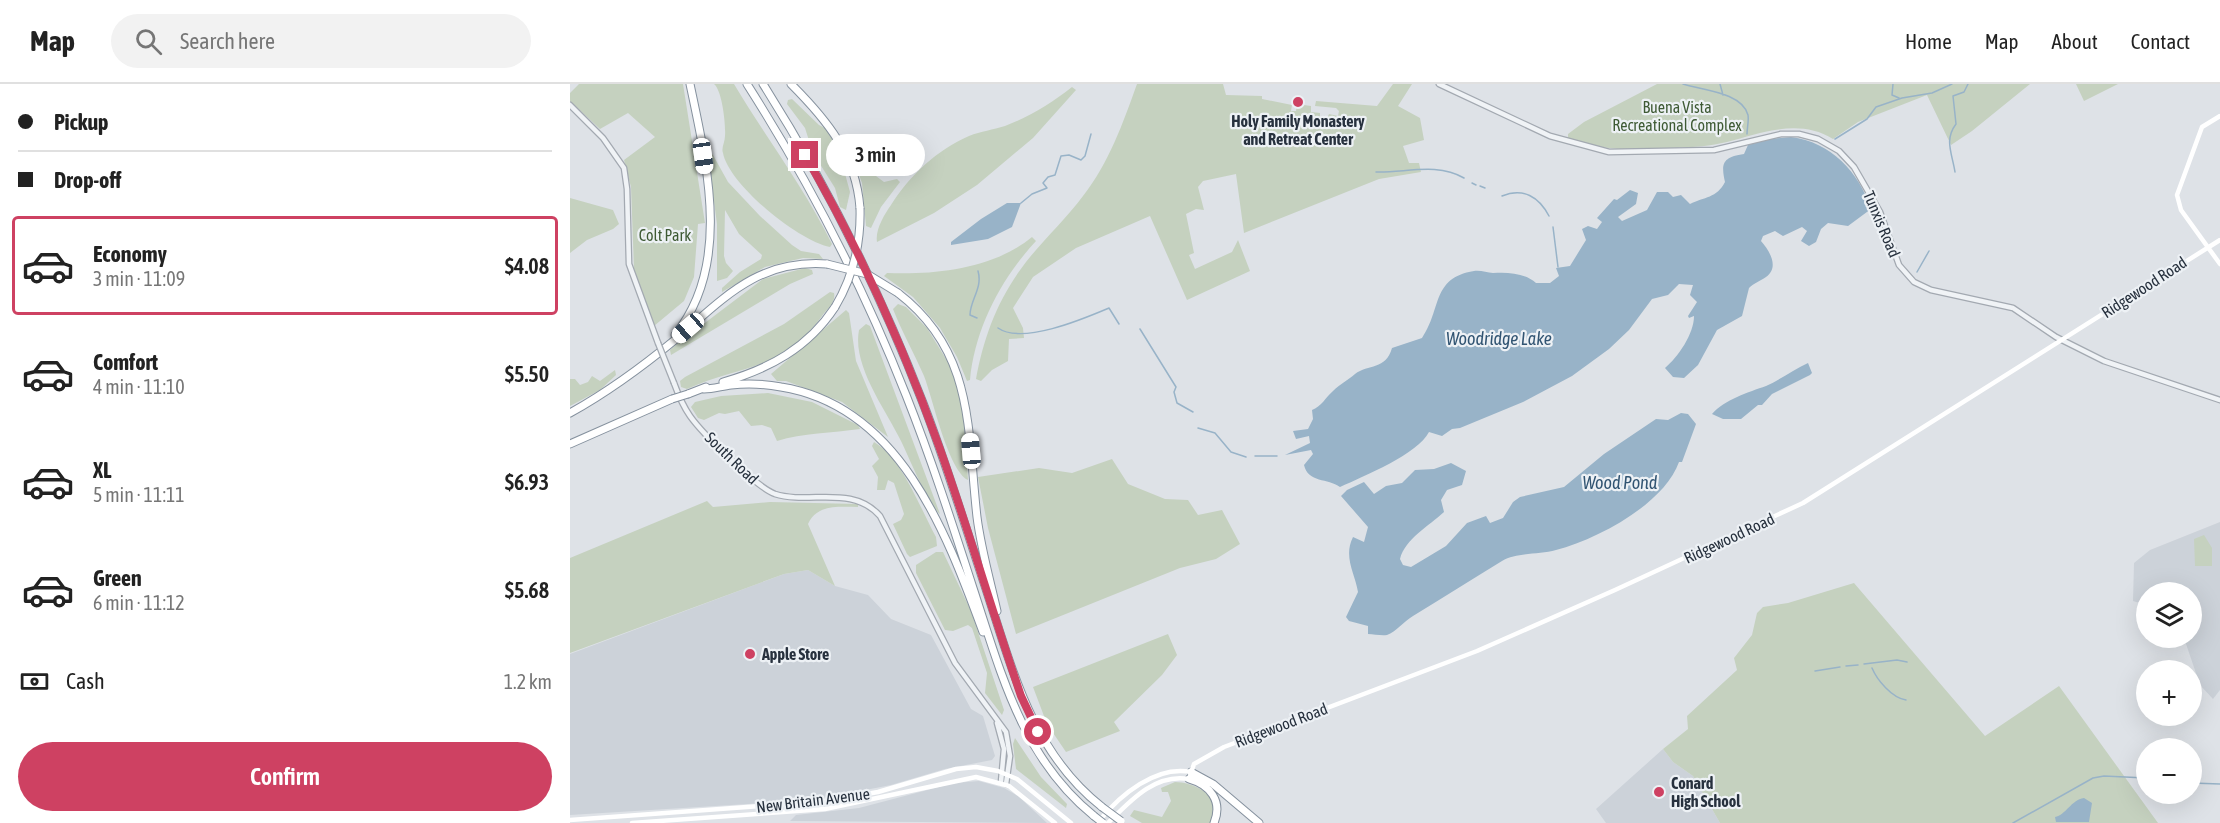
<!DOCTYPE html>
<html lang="en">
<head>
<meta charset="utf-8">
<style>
	:root { --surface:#fff; --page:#f2f2f2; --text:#222; --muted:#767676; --line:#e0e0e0; --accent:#ce4162 }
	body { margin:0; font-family:"Asap Condensed",sans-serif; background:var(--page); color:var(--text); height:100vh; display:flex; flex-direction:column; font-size:22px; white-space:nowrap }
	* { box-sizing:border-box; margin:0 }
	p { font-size:20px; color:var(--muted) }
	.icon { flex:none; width:33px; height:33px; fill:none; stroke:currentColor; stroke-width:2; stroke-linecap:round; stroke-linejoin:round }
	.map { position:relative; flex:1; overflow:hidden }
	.side { display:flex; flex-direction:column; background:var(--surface); width:570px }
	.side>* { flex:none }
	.top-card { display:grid; align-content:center; height:132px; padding:0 18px; background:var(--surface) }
	.tools { position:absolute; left:1566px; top:498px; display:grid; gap:12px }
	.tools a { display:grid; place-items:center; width:66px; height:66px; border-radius:50%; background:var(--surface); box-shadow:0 6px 24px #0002; font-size:30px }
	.end { position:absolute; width:27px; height:27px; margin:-14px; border:8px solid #ce4162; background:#fff; box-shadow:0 0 0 3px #fff }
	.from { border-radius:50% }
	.bubble { position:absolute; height:42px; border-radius:21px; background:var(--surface); box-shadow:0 6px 24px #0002; font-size:20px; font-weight:600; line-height:42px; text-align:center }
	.car { position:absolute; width:18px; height:36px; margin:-18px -9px; border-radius:8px; box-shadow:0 0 4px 2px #0007; background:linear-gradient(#fff 24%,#345 0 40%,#fff 0 76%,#345 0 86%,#fff 0) }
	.top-card b { display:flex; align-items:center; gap:21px; height:57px; font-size:22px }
	.top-card b+b { border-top:2px solid var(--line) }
	.top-card i { width:15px; height:15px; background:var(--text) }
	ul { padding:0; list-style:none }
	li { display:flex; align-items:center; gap:18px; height:99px; margin:0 12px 9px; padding:0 6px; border:3px solid transparent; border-radius:6px }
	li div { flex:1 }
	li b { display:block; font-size:22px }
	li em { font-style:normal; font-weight:600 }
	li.current { border-color:var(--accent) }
	li>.icon { width:54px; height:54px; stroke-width:1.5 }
	.pay { display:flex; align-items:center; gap:15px; height:66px; padding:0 18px; font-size:22px }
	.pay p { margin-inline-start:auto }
	.action { display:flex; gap:12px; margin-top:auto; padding:12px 18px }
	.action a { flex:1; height:69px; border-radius:36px; background:var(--accent); color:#fff; font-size:24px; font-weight:600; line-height:69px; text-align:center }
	header { display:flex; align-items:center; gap:36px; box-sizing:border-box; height:84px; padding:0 30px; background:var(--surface); border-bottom:2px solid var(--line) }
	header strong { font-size:28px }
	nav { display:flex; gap:33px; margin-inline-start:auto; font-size:21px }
	.search { width:420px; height:54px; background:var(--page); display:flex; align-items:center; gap:15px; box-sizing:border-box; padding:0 21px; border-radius:33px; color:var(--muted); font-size:22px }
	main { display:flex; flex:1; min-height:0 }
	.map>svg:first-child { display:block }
</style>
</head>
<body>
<header>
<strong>Map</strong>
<div class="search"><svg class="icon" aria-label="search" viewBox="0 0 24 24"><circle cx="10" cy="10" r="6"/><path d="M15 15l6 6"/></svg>Search here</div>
<nav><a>Home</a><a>Map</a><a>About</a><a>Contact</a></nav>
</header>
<main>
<section class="side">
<div class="top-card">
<b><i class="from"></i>Pickup</b>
<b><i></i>Drop-off</b>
</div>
<ul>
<li class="current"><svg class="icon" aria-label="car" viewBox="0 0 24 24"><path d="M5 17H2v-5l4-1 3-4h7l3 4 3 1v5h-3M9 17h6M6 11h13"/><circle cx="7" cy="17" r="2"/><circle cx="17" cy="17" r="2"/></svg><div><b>Economy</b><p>3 min · 11:09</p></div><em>$4.08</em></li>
<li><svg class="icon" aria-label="car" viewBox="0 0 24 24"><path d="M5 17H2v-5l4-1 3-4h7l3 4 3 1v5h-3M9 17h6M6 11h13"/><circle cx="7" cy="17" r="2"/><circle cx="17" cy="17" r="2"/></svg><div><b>Comfort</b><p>4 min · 11:10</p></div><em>$5.50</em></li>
<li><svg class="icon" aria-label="car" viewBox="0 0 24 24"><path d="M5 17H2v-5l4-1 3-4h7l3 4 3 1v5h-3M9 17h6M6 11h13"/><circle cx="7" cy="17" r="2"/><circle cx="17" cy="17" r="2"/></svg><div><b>XL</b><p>5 min · 11:11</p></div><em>$6.93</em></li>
<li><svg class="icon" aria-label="car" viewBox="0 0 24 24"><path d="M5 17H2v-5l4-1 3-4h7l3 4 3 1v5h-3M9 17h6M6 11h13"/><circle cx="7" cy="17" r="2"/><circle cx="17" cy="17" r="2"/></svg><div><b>Green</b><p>6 min · 11:12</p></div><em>$5.68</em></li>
</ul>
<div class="pay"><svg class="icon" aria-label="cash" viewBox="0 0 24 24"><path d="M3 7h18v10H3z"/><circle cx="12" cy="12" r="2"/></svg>Cash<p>1.2 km</p></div>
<div class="action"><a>Confirm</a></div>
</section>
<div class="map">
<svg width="1650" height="739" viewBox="0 0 1650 739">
	<rect width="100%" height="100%" fill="#dee2e7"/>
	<path fill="#ccd2d9" d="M1650,438v168l-7,9 -13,-14 -16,-47h8v-46h-46v13l-13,-4 1,-38 16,-13z
		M238,486l27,16 33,9 23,24 40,16 40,74 12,7 12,40 -3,4 -47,9 -54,16 -77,15 -244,15v-161l214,-80z
		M1093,665l10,13 20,14 27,47h-114l-10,-14z
		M409,697l25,7 14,8 29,27 -257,-2 6,-6 63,-7 95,-25z"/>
	<path fill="#c5d1bf" d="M9,0h104l22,139 -7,1 -4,53 -10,24 -30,25 -20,-57 -3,-82 -7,-27 31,-23 -27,-24 -28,16 -30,-28v-8z
		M144,0h20c32,54 70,103 98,160l-2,3c-30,-5 -101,-62 -107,-94 -2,-5 2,-11 2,-17 1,-12 -3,-46 -11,-52z
		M567,0h86l3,11 36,1v3l30,6 -1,6h5l1,-7 14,2v6l9,1v7l6,1 3,-7 9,2 1,-5 -3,-3 -21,-2 1,-5 61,5 16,-22h19l-14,22 22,12 4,22 -21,6 6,17h10l2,9 -42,7 -135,54 -8,-59 -33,7 -5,6 6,23 -8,-1 -10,5 8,39 -5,2 6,14 37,-17 6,-12 12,31 -63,29 -37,-84 -74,32 -43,29 -20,31 10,20 1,10 -15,1 -1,22 -16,9 -11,11 -5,-2c8,-43 22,-81 50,-117 18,-23 40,-43 57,-66 26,-33 40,-73 54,-112z
		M1087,0h373l-58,47 -21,14 -24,-50 -69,27 -25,17c-34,-21 -71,-6 -106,3 -16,4 -34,5 -50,6 -36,4 -75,2 -109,-8v-6l16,-12z
		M1506,0h42l-34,17z
		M502,3l4,3 -43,48 -56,47 -43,28 -57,29c-2,-12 7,-27 14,-37 19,-30 46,-55 78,-69 12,-5 24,-6 36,-10 24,-9 47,-23 67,-39z
		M222,15l27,26 6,3 13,20 12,44 -4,18 -6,-3 -5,-19 -22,-35 -8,-25 -18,-24 1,-4z
		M139,69l4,2 15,27 32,34 32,29 9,6 18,3 4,5 -20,-1 -38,9 -43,25v-4l18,-16 21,-13 1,-4 -23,-21 -14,-24 -1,46 2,7 7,8 -6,7 -10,3v-57l-9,-67z
		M290,74l8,12 16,12 13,-3 3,3 -19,25 -10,21 -5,-2 -4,-43 -8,-22z
		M0,114l43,12 6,14 -6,5 -26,11 -17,13z
		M462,153l4,4c-35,38 -61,87 -66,139l-3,1 -10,-24 -17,-29 -27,-31 -29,-21 3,-3c48,2 106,-4 145,-36z
		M235,184l7,2 1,4 -23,10 -119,71 -1,-5 7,-6 86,-65z
		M260,208l4,1c2,10 -7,16 -12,23 -41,56 -80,48 -135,73l-6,-2 -1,-6 5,-4 99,-53z
		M328,220l8,3 21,21 27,44 9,35 5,73c-20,-10 -35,-81 -44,-104 -10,-23 -22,-44 -31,-67z
		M276,226l3,3 7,48 32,76 -46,-35 -56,-21h-9l-6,-7z
		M296,240l4,2 70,188c-12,-9 -31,-57 -39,-73 -15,-31 -49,-75 -42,-111z
		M45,286l1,5 -16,15 -30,16v-27h5l5,6 8,-3 4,-6 8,5z
		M198,309l44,9 46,23 2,4c-28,4 -57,4 -83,12l-6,-13 -9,-3 -11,1 -12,-15 -14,3 -6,-1 -15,7 -6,-2 -7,-11 4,-5 26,-6z
		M304,358c28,16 46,66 62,95l1,9 -27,11 -3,-3 -14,-30 8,-4 3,-6 -10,-31 -6,-3 -3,10h-8l1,-13 -6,-11 7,-7 -7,-13z
		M542,375l16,25 37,15 23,1 10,15 24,-5 18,34 -24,15 -36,9 -164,66 -28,-106 -10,-51 61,-9 33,5z
		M137,417l6,6 57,-5 88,2v3c-20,0 -41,-3 -50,17l27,62 -27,-16 -24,4 -214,79v-95z
		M1634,451l8,13v18h-17l-1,-27z
		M366,468h7l28,59 33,99 -2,5 -17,-22 2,-20 -15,-45 -4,-3 -15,6 -8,-1 -29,-57v-8z
		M1284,499l131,153 74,-50 99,137h-438l-27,-47 -20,-14 -10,-13 25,-20 -1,-13 50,-46 -3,-12 18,-23 5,-22 6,-6 25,-4z
		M598,550l9,21 -15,20 -48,47 6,9 -54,21 -19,-28 -14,-37z
		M445,654l26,39 26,27 -1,4 -50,-39 -3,-25z
		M605,698c20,0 53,17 35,41h-68l-12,-7 4,-6 28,7 9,-16 -3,-9h-6l-1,-4z"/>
	<path fill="#98b3c8" d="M1221,53c40,5 68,35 80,72l-23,17 -20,-3 -7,6 -5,13 -7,4 -8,-5 6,-10 -5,-4 -19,9 -8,-5 -12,5 -2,5c8,9 19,26 5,36 -6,4 -12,6 -17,11l-7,28 -25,14 -19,35 -14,13 -11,-1 -8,-9c13,-11 29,-34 29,-52l-5,2 -1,-2 9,-14 -7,-7 3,-10 -14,-1 -11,11 -16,4 -23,31 -20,19 -37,27 -49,26 -63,26 -8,1 -10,7 -13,-4c-11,22 -65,44 -89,55 -12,-9 -32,-4 -36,-22l9,-11 -2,-4 -26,5 25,-12 -1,-7 -13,3 -3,-8 15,-2 5,-10 -1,-9c9,-3 14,-13 21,-19 7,-7 15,-11 22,-17 13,-10 31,-4 37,-26l30,-10c20,-29 9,-60 52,-67 7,-1 13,2 19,2 15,-1 32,0 43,10h14l9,-7 -3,-8 14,-2 16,-26 -4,-11 6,-3 9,3 5,-7 -5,-4 17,-19 3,1 13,-10 8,3 -2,11 -18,13 4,4 25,-11 10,-18h11l5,5 8,-2 9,9c14,-7 27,-6 35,-22 -4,-18 -3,-25 19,-28l4,-9 22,-6z
		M437,119h14l-9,24 -24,12 -37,6v-3l30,-23z
		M1238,279l4,10 -2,2 -38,19 -10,11h-4l-17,14h-18l-11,-5c12,-14 37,-22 54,-28 14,-6 28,-17 42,-23z
		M1111,329l7,1 8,10 -14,38h-3c-15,42 -81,77 -123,88 -17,5 -39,2 -54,11 -30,18 -59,37 -89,55 -9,5 -17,16 -26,19 -6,1 -13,-1 -19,-1v-8l-19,-5 -3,-4 12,-25c-3,-19 -15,-35 -5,-55l11,5 4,-15 -27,-31 6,-6 17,-8 10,12 12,-8 16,-3 13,-13 19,-1 17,-6 15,8 -4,14 -15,5 -6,10 3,12c-15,14 -39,27 -44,47l3,6 8,2 35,-21 21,-23 19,-7 4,7 13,-5 10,-16 7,-5 44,-10 40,-33 52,-35 12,1z
		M1514,714l8,5 -3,19h-33l-1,-5c11,-2 16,-17 29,-19z"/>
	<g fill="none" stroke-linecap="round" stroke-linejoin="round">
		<path stroke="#98b3c8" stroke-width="1.5" d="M1113,0c18,6 59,8 65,31 1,6 -1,13 -1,19
			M1150,0l3,11
			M1323,0l-1,11 7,3
			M1265,55l32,-20 9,-12 26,-9 30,-5 20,-9
			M806,88c29,1 61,-10 88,6
			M1385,88c-3,-19 -11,-32 1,-48l-3,-28 11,-4 4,-8
			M902,99l4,2
			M910,102l5,2
			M932,112c21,-9 37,1 47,20
			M451,119l11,-9 15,-6 -4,-5 5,-6 7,-2 6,-19 8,-1 12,5 4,-4 6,-22
			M983,143l5,40
			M1347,188l12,-21
			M407,234l-7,-3c0,-15 13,-27 8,-44
			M428,244c24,17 85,-9 111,-20l10,16
			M570,245l36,58 -2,5 3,11 16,9
			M628,344l17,5 16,19 15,5
			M685,372h22
			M1294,580l33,-4 10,2
			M1276,582l12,-1
			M1302,584c5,12 20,30 34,32
			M1245,587l25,-4
			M1622,699l28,1
			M1443,739l80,-45 11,-2 42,2"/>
		<defs>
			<path id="tertiary" d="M869,0l111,52 59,16 105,-2 67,-16h18l19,5 21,12 15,16 26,45 19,53 15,17 17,8 82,18 43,29 48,24 116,39
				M0,21l33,33 21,30 3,21 2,75 29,79
				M104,299c4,11 9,23 16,33 12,17 66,71 85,78 34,11 77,-10 105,22l75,147 51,69 4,24 -4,28
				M427,639l7,26 -3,33"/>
			<path id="motorway" d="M177,0c63,99 116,202 159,311 25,63 46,128 67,193 28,85 49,170 121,228
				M193,0c64,101 117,208 160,319 24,62 43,126 64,189 26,80 46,161 115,215
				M221,0c36,36 65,71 69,124
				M328,209c77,59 69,137 79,224 4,32 13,63 20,94
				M105,251c57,-70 32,-170 15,-251
				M153,298c46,-13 85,-34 112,-75
				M134,305c9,0 18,-3 27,-4 17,-2 34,-1 50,2 119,19 165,145 202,245
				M118,310l18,-7
				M0,329c38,-21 72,-46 106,-74 48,-41 82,-80 151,-75
				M0,360l102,-45
				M621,688l22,12 46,39
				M619,695c21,6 34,22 25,44"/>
		</defs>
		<use href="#tertiary" stroke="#a3a9b1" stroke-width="7"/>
		<use href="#motorway" stroke="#85919e" stroke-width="9"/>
		<use href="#tertiary" stroke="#f0f3f6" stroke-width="4.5"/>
		<path stroke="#fff" stroke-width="4.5" d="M1650,32l-18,11 -25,68 4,15 39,54
			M0,736l257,-19 51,-9 78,-23 20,-2 22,4 19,8 54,44
			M529,737c21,-26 57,-56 92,-49
			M62,739l193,-14 151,-32 33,9 46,37
			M538,739c22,-22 47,-50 81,-44l5,-15 30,-17 253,-96 138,-61 188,-87 417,-263"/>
		<use href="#motorway" stroke="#fff" stroke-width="7"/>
		<defs>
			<path id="tertiary-bridge" d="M88,259l16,40"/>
			<path id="motorway-bridge" d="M257,180l40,10 31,19
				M265,223c18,-30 26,-63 25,-99
				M102,315l16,-5
				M532,723l19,14
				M524,732l9,7"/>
		</defs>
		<use href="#tertiary-bridge" stroke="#a3a9b1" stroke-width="7" stroke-linecap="butt"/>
		<use href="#motorway-bridge" stroke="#85919e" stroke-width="9" stroke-linecap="butt"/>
		<use href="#tertiary-bridge" stroke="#f0f3f6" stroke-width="4.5"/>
		<use href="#motorway-bridge" stroke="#fff" stroke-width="7"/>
	</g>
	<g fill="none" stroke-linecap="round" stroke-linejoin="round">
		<path stroke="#ce4162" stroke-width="8" d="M235,71c54,93 99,193 135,294 29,82 53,165 81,247l17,36"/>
	</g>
	<g fill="#ce4162" stroke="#edf1f5" stroke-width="2">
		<circle cx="728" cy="18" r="6"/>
		<circle cx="180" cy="570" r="6"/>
		<circle cx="1089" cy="708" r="6"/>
	</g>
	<g text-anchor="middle" stroke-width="4.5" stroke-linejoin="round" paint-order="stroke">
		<g font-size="16" fill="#3e5a34" stroke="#edf1f5">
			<text x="1107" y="29">Buena Vista<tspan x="1107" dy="18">Recreational Complex</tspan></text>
			<text x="95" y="157">Colt Park</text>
		</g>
		<g font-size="16" font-weight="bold" fill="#27313e" stroke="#edf1f5" text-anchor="start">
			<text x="728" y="43" text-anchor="middle">Holy Family Monastery<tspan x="728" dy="18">and Retreat Center</tspan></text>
			<text x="192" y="576">Apple Store</text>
			<text x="1101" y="705">Conard<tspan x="1101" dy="18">High School</tspan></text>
		</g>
		<g font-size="16" fill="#27313e" stroke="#edf1f5">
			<text transform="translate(1312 140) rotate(67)" y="6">Tunxis Road</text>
			<text transform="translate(1574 203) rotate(-33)" y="6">Ridgewood Road</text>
			<text transform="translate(162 374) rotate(44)" y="6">South Road</text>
			<text transform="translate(1159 454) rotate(-25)" y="6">Ridgewood Road</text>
			<text transform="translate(711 641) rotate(-21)" y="6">Ridgewood Road</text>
			<text transform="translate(243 716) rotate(-7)" y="6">New Britain Avenue</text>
		</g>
		<g font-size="18" font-style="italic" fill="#315472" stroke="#edf1f5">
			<text x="929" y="261">Woodridge Lake</text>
			<text x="1050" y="405">Wood Pond</text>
		</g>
	</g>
</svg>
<div class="tools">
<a><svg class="icon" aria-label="layers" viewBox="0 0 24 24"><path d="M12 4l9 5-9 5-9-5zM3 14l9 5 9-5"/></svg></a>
<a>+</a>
<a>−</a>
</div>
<i class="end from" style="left:468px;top:648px"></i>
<i class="end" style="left:235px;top:71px"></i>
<div class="bubble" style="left:256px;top:50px;width:99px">3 min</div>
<i class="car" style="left:133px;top:72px;rotate:172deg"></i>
<i class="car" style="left:118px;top:244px;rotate:229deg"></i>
<i class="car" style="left:401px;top:367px;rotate:355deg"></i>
</div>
</main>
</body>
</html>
